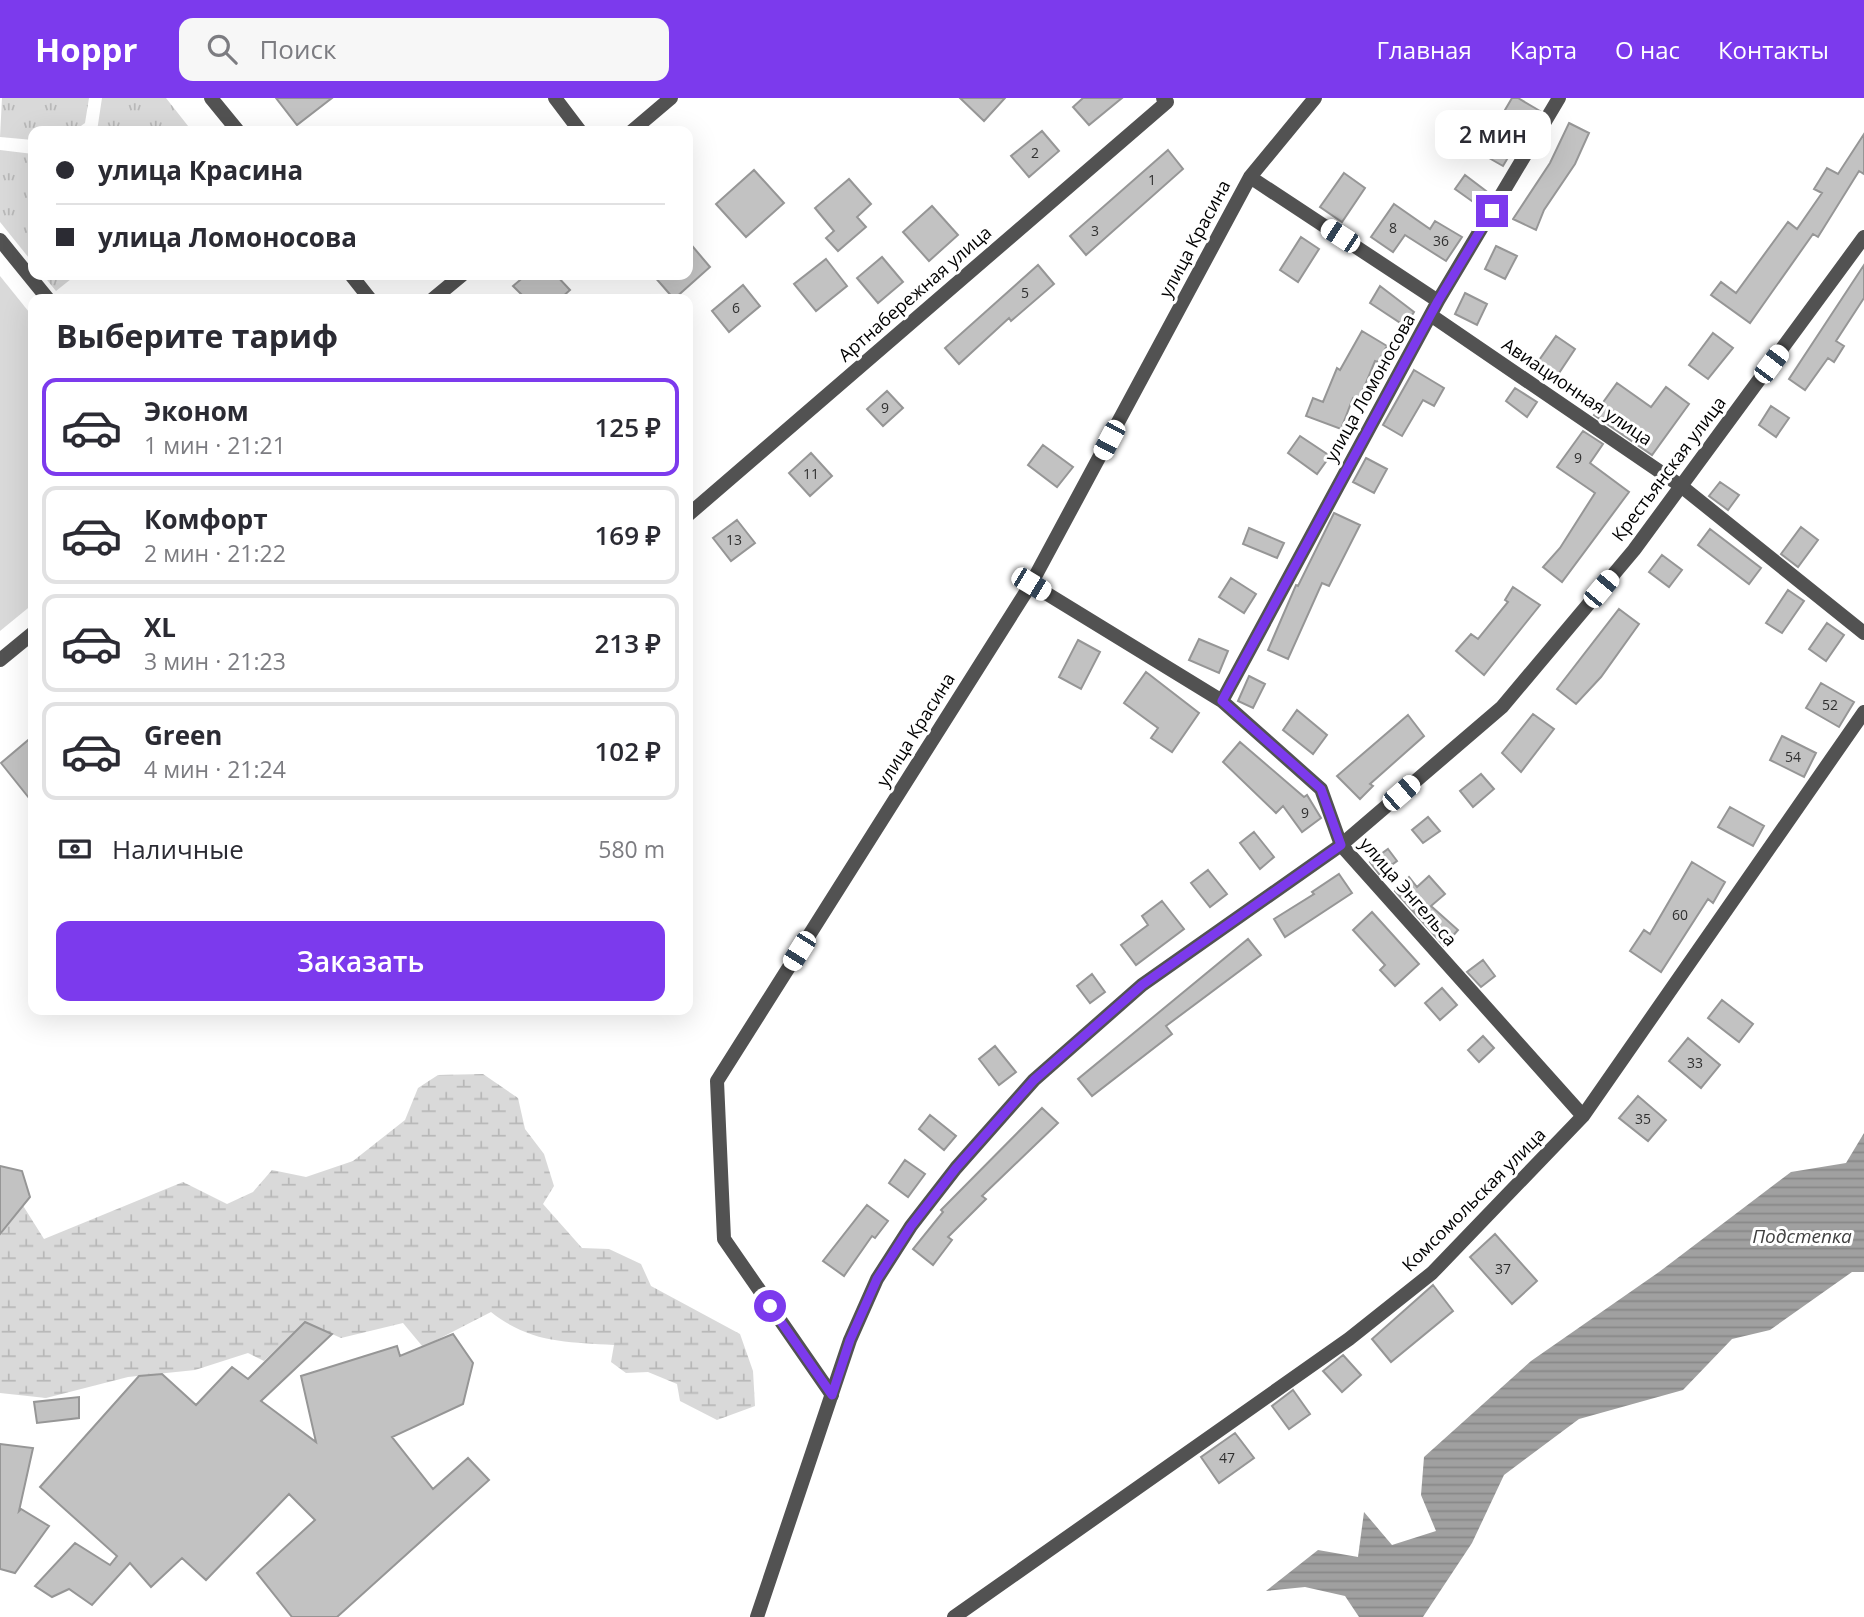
<!DOCTYPE html>
<html lang="ru">
<head>
<meta charset="utf-8">
<style>
	:root { --surface:#fff; --page:#f7f7f7; --text:#2b2b33; --muted:#7c7c81; --line:#e1e1e2; --accent:#7c3aed }
	body { margin:0; font-family:"Open Sans",sans-serif; background:var(--page); color:var(--text); height:100vh; display:flex; flex-direction:column; font-size:26px; white-space:nowrap }
	* { box-sizing:border-box; margin:0 }
	p { font-size:23px; color:var(--muted) }
	.icon { flex:none; width:38px; height:38px; fill:none; stroke:currentColor; stroke-width:2; stroke-linecap:round; stroke-linejoin:round }
	.map { position:relative; flex:1; overflow:hidden }
	.panel { position:absolute; left:28px; top:196px; width:665px; height:721px; display:flex; flex-direction:column; background:var(--surface); border-radius:14px; box-shadow:0 7px 28px #0002 }
	.panel>* { flex:none }
	.top-card { position:absolute; left:28px; top:28px; width:665px; height:154px; border-radius:14px; box-shadow:0 7px 28px #0002; display:grid; align-content:center; height:154px; padding:0 28px; background:var(--surface) }
	.end { position:absolute; width:32px; height:32px; margin:-16px; border:9px solid #7c3aed; background:#fff; box-shadow:0 0 0 4px #fff }
	.from { border-radius:50% }
	.bubble { position:absolute; height:49px; border-radius:14px; background:var(--surface); box-shadow:0 7px 28px #0002; font-size:23px; font-weight:600; line-height:49px; text-align:center }
	.car { position:absolute; width:21px; height:42px; margin:-21px -10px; border-radius:9px; box-shadow:0 0 5px 2px #0007; background:linear-gradient(#fff 24%,#345 0 40%,#fff 0 76%,#345 0 86%,#fff 0) }
	.top-card b { display:flex; align-items:center; gap:24px; height:66px; font-size:26px }
	.top-card b+b { border-top:2px solid var(--line) }
	.top-card i { width:18px; height:18px; background:var(--text) }
	ul { padding:0; list-style:none }
	li { display:flex; align-items:center; gap:21px; height:98px; margin:0 14px 10px; padding:0 14px; border:4px solid var(--line); border-radius:14px }
	li div { flex:1 }
	li b { display:block; font-size:26px }
	li em { font-style:normal; font-weight:600 }
	li.active { border-color:var(--accent) }
	li>.icon { width:63px; height:63px; stroke-width:1.5 }
	h2 { padding:0 28px; font-size:32px; line-height:84px }
	.pay { display:flex; align-items:center; gap:18px; height:77px; padding:0 28px; font-size:26px }
	.pay p { margin-inline-start:auto }
	.cta { display:flex; gap:14px; margin-top:auto; padding:14px 28px }
	.cta a { flex:1; height:80px; border-radius:14px; background:var(--accent); color:#fff; font-size:28px; font-weight:600; line-height:80px; text-align:center }
	header { display:flex; align-items:center; gap:42px; box-sizing:border-box; height:98px; padding:0 35px; background:var(--accent); color:#fff }
	header strong { font-size:33px }
	nav { display:flex; gap:38px; margin-inline-start:auto; font-size:24px }
	.search { width:490px; height:63px; background:var(--page); display:flex; align-items:center; gap:18px; box-sizing:border-box; padding:0 24px; border-radius:14px; color:var(--muted); font-size:26px }
	.map>svg:first-child { display:block }
</style>
</head>
<body>
<header>
<strong>Hoppr</strong>
<div class="search"><svg class="icon" aria-label="search" viewBox="0 0 24 24"><circle cx="10" cy="10" r="6"/><path d="M15 15l6 6"/></svg>Поиск</div>
<nav><a>Главная</a><a>Карта</a><a>О нас</a><a>Контакты</a></nav>
</header>
<div class="map">
<svg width="1864" height="1519" viewBox="0 0 1864 1519">
	<defs>
		<pattern id="grass-tufts" width="24" height="20" patternUnits="userSpaceOnUse" patternTransform="scale(1.75)"><rect width="24" height="20" fill="#d9d9d9"/><path d="M3 7l-1-3M5 7V3M7 7l1-3M15 17l-1-3M17 17v-4M19 17l1-3" fill="none" stroke="#b8b8b8"/></pattern>
		<pattern id="wetland-marsh" width="20" height="14" patternUnits="userSpaceOnUse" patternTransform="scale(1.75)"><rect width="20" height="14" fill="#d9d9d9"/><path d="M1 5h8M5 5V1M11 12h8M15 12V8" fill="none" stroke="#b8b8b8"/></pattern>
		<pattern id="water-rules" width="6" height="5" patternUnits="userSpaceOnUse" patternTransform="scale(1.75)"><rect width="6" height="5" fill="#a0a0a0"/><path d="M0 2.5h6" fill="none" stroke="#888"/></pattern>
	</defs>
	<rect width="100%" height="100%" fill="#fff"/>
	<path fill="url(#grass-tufts)" d="M2,0h87l-4,25 -11,8h-41v9l-33,-3z
		M102,0h64l26,33h-95z
		M0,52l33,4v109l-33,-41z
		M43,177h33l-20,16z"/>
	<path fill="url(#wetland-marsh)" d="M483,976l35,24 7,31 19,25 10,32 -11,18 39,44 27,1 32,15 10,22 89,48 13,37 2,35 -38,14 -37,-19 -3,-17 -29,-12 -22,1 -15,-11 3,-17c-48,-3 -84,-2 -123,-33l-68,35 -20,-24 -62,15 -36,-16 -41,39 -16,-8 -53,17 -67,7 -82,21 -46,-5v-171l22,-18 22,35 139,-57 44,22 26,-12 19,-22 34,7 47,-16 52,-41 13,-32 20,-13z"/>
	<path fill="#d9d9d9" d="M0,178l33,41v287l-33,27z"/>
	<path fill="url(#water-rules)" d="M1864,1035v139h-12l-82,58 -38,9 -49,51 -104,29 -75,56 -32,68 -49,74h-64l-14,-21 -40,-9 -39,4 52,-41 40,7 6,-45 28,33 44,-14 -15,-36 3,-38 107,-96 128,-89 132,-100 55,-9z"/>
	<path fill="#c2c2c2" stroke="#969696" stroke-width="2" d="M276,0h56l-35,27z
		M960,0h45l-21,23z
		M1083,0h39l-33,27 -16,-18z
		M1512,0h6l22,13 -9,15 -3,-2 -25,42 -21,-12 26,-42 -3,-2z
		M1569,25l20,10 -14,31 -31,46 -8,20 -23,-11 37,-56z
		M1042,33l17,20 -30,26 -18,-21z
		M1864,36v40l-5,-3 -41,66 -5,-3 -63,89 -39,-28 10,-13 15,11 52,-71 9,7 25,-36 -8,-4 13,-21 11,6z
		M1168,52l15,19 -97,86 -16,-19z
		M754,72l30,33 -38,34 -30,-33z
		M1344,75l21,15 -23,34 -22,-15z
		M1465,77l21,16 -10,13 -21,-15z
		M849,81l22,25 -14,13 9,10 -28,24 -12,-13 8,-7 -19,-23z
		M1394,106l36,25 5,-8 27,16 -16,24 -41,-26 -12,17 -22,-15z
		M932,108l26,29 -29,26 -26,-29z
		M1301,139l18,12 -21,33 -18,-12z
		M688,143l22,26 -36,32 -21,-24h35z
		M1496,148l21,10 -12,23 -20,-10z
		M882,159l21,25 -25,21 -21,-25z
		M826,161l21,27 -31,25 -22,-27z
		M1038,167l16,19 -43,37 -2,-3 -50,46 -14,-16z
		M1864,167v33l-28,43 8,5 -10,16 -6,-4 -23,32 -16,-11z
		M526,177h30l14,15 -10,9h-34l-13,-13z
		M743,187l17,21 -31,26 -17,-21z
		M1380,188l34,26 -9,14 -35,-23z
		M1465,195l22,11 -10,21 -22,-11z
		M1362,233l25,15 -9,16 -3,-1 -16,39 -6,-2 -12,31 -35,-13 7,-18 10,4 14,-34 3,2z
		M1713,235l20,15 -25,31 -19,-14z
		M1556,238l19,13 -20,30 -20,-13z
		M1414,272l30,18 -10,18 -11,-6 -21,36 -19,-11z
		M1617,285l34,24 15,-20 23,17 -37,51 -58,-40z
		M1515,290l22,14 -10,15 -21,-16z
		M887,293l16,17 -20,18 -16,-17z
		M1771,308l18,12 -13,19 -17,-12z
		M1583,333l20,13 -13,19 39,29 -67,90 -19,-15 17,-19 35,-55 -38,-26z
		M1300,338l30,20 -13,18 -29,-21z
		M1043,347l30,22 -16,20 -29,-22z
		M811,355l21,23 -22,20 -21,-23z
		M1366,360l21,11 -13,24 -21,-11z
		M1720,384l19,13 -11,15 -19,-14z
		M1334,415l26,12 -31,61 -7,-3 -34,76 -20,-9 28,-65 2,1z
		M737,422l18,23 -24,18 -18,-23z
		M1801,429l17,13 -20,27 -17,-13z
		M1249,430l35,15 -7,15 -34,-14z
		M1710,431l51,39 -12,16 -51,-39z
		M1662,457l20,15 -13,17 -20,-15z
		M1231,480l25,16 -12,19 -25,-16z
		M1513,489l27,18 -56,70 -28,-24 15,-17 7,5 30,-37 -3,-2z
		M1788,492l16,11 -22,32 -16,-10z
		M1619,511l20,15 -38,53 -25,27 -19,-15z
		M1827,525l17,12 -18,26 -17,-12z
		M1199,541l29,12 -9,22 -30,-13z
		M1078,542l22,12 -19,37 -22,-12z
		M1146,574l53,41 -27,39 -21,-14 7,-10 -34,-25z
		M1249,578l16,8 -12,24 -15,-7z
		M1821,585l33,19 -15,25 -33,-19z
		M1297,612l30,25 -14,19 -30,-24z
		M1533,616l21,15 -33,43 -19,-19z
		M1408,617l16,21 -54,48 3,2 -13,13 -23,-23z
		M33,638v67l-32,-40z
		M1782,638l34,17 -12,24 -34,-17z
		M1240,644l64,55 3,-2 14,23 -19,14 -19,-26 -7,7 -53,-51z
		M1481,676l13,15 -21,18 -13,-16z
		M1730,709l34,19 -11,20 -35,-19z
		M1428,719l12,14 -17,12 -11,-13z
		M1254,734l20,25 -14,12 -20,-26z
		M1388,751l9,12 -18,13 -9,-12z
		M1692,764l33,20 -12,21 -5,-4 -47,73 -31,-21 14,-21 6,4z
		M1208,772l19,24 -17,13 -19,-24z
		M1339,776l13,19 -67,44 -11,-18 40,-25 -2,-2z
		M1429,778l16,18 -14,12 27,24 -14,16 -49,-55 14,-14 8,10z
		M1162,803l22,28 -48,36 -15,-20 27,-20 -6,-9z
		M1372,814l47,52 -24,22 -15,-16 5,-5 -32,-35z
		M1248,841l13,16 -95,71 6,8 -80,62 -14,-17z
		M1483,862l12,16 -14,11 -14,-15z
		M1092,876l13,18 -15,11 -13,-17z
		M1442,890l15,17 -17,15 -15,-17z
		M1722,902l31,24 -14,18 -31,-24z
		M1483,938l11,12 -15,14 -11,-12z
		M1688,940l32,27 -19,23 -32,-27z
		M995,948l21,26 -17,13 -20,-26z
		M1638,998l28,24 -18,21 -29,-23z
		M1042,1010l16,15 -76,73 4,3 -38,38 4,3 -19,25 -20,-16 30,-37 -2,-2z
		M930,1017l26,21 -12,14 -25,-21z
		M905,1062l20,14 -17,23 -19,-14z
		M0,1068l22,5 8,26 -30,37z
		M867,1107l21,16 -13,17 -3,-2 -28,40 -21,-15z
		M1495,1136l42,47 -25,23 -42,-47z
		M1433,1187l20,26 -62,51 -19,-23z
		M305,1224l27,12 -71,67 55,41 -15,-66 96,-30 3,10 53,-22 20,29 -10,41 -71,33 41,52 35,-31 21,22 -152,137h-45l-35,-44 58,-53 -26,-26 -83,86 -24,-22 -31,29 -21,-24 -38,42 -23,-16 -17,8 -17,-11 40,-43 35,22 7,-9 -77,-69 99,-111 23,-2 34,31 36,-38 16,12z
		M1343,1257l18,20 -19,17 -19,-21z
		M1293,1292l17,24 -21,15 -17,-23z
		M79,1299v21l-42,5 -3,-21z
		M1235,1335l19,25 -35,25 -18,-26z
		M0,1346l33,4 -14,63 2,-2 28,17 -34,47 -15,-4z"/>
	<g fill="none" stroke-linecap="round" stroke-linejoin="round">
		<path stroke="#525252" stroke-width="14" d="M211,0l27,33
			M555,0l25,33
			M1250,79l188,124
			M0,142l48,59
			M351,177l19,24
			M1432,218l249,170 183,147
			M688,417l479,-413 -4,-4
			M1031,486l191,117 99,88 20,56 242,271
			M1222,603l216,-400 121,-203
			M832,1297l-108,-156 -7,-158 314,-497 219,-407 65,-79
			M954,1519l395,-278 83,-66 151,-157 281,-404"/>
		<path stroke="#525252" stroke-width="14" d="M632,33l39,-33
			M433,201l29,-24
			M0,562l33,-27
			M757,1519l93,-277 27,-61 34,-53 45,-58 78,-88 108,-95 199,-140 161,-138 132,-157 230,-313"/>
	</g>
	<g fill="none" stroke-linecap="round" stroke-linejoin="round">
		<path stroke="#7c3aed" stroke-width="9" d="M770,1208l62,89 18,-55 27,-61 34,-53 45,-58 78,-88 108,-95 199,-140 -20,-56 -99,-88 216,-400 54,-90"/>
	</g>
	<g text-anchor="middle" stroke-width="6" stroke-linejoin="round" paint-order="stroke">
		<g font-size="14" fill="#303030">
			<text x="1035" y="60">2</text>
			<text x="1152" y="87">1</text>
			<text x="1393" y="135">8</text>
			<text x="1095" y="138">3</text>
			<text x="1441" y="148">36</text>
			<text x="1025" y="200">5</text>
			<text x="736" y="215">6</text>
			<text x="885" y="315">9</text>
			<text x="1578" y="365">9</text>
			<text x="811" y="381">11</text>
			<text x="734" y="447">13</text>
			<text x="1830" y="612">52</text>
			<text x="1793" y="664">54</text>
			<text x="1305" y="720">9</text>
			<text x="1680" y="822">60</text>
			<text x="1695" y="970">33</text>
			<text x="1643" y="1026">35</text>
			<text x="1503" y="1176">37</text>
			<text x="1227" y="1365">47</text>
		</g>
		<g font-size="18" fill="#000" stroke="#fff">
			<text transform="translate(1195 141) rotate(-62)" y="6">улица Красина</text>
			<text transform="translate(915 196) rotate(-41)" y="6">Артнабережная улица</text>
			<text transform="translate(1370 290) rotate(-61)" y="6">улица Ломоносова</text>
			<text transform="translate(1577 294) rotate(34)" y="6">Авиационная улица</text>
			<text transform="translate(1669 371) rotate(-53)" y="6">Крестьянская улица</text>
			<text transform="translate(916 632) rotate(-58)" y="6">улица Красина</text>
			<text transform="translate(1408 794) rotate(49)" y="6">улица Энгельса</text>
			<text transform="translate(1474 1102) rotate(-45)" y="6">Комсомольская улица</text>
		</g>
		<g font-size="19" font-style="italic" fill="#414141" stroke="#fff">
			<text x="1802" y="1145">Подстепка</text>
		</g>
	</g>
</svg>
<i class="end from" style="left:770px;top:1208px"></i>
<i class="end" style="left:1492px;top:113px"></i>
<div class="bubble" style="left:1435px;top:12px;width:116px">2 мин</div>
<i class="car" style="left:1340px;top:138px;rotate:303deg"></i>
<i class="car" style="left:1771px;top:266px;rotate:37deg"></i>
<i class="car" style="left:1109px;top:342px;rotate:208deg"></i>
<i class="car" style="left:1031px;top:486px;rotate:121deg"></i>
<i class="car" style="left:1601px;top:491px;rotate:40deg"></i>
<i class="car" style="left:1401px;top:695px;rotate:49deg"></i>
<i class="car" style="left:799px;top:853px;rotate:212deg"></i>
<div class="top-card">
<b><i class="from"></i>улица Красина</b>
<b><i></i>улица Ломоносова</b>
</div>
<section class="panel">
<h2>Выберите тариф</h2>
<ul>
<li class="active"><svg class="icon" aria-label="car" viewBox="0 0 24 24"><path d="M5 17H2v-5l4-1 3-4h7l3 4 3 1v5h-3M9 17h6M6 11h13"/><circle cx="7" cy="17" r="2"/><circle cx="17" cy="17" r="2"/></svg><div><b>Эконом</b><p>1 мин · 21:21</p></div><em>125 ₽</em></li>
<li><svg class="icon" aria-label="car" viewBox="0 0 24 24"><path d="M5 17H2v-5l4-1 3-4h7l3 4 3 1v5h-3M9 17h6M6 11h13"/><circle cx="7" cy="17" r="2"/><circle cx="17" cy="17" r="2"/></svg><div><b>Комфорт</b><p>2 мин · 21:22</p></div><em>169 ₽</em></li>
<li><svg class="icon" aria-label="car" viewBox="0 0 24 24"><path d="M5 17H2v-5l4-1 3-4h7l3 4 3 1v5h-3M9 17h6M6 11h13"/><circle cx="7" cy="17" r="2"/><circle cx="17" cy="17" r="2"/></svg><div><b>XL</b><p>3 мин · 21:23</p></div><em>213 ₽</em></li>
<li><svg class="icon" aria-label="car" viewBox="0 0 24 24"><path d="M5 17H2v-5l4-1 3-4h7l3 4 3 1v5h-3M9 17h6M6 11h13"/><circle cx="7" cy="17" r="2"/><circle cx="17" cy="17" r="2"/></svg><div><b>Green</b><p>4 мин · 21:24</p></div><em>102 ₽</em></li>
</ul>
<div class="pay"><svg class="icon" aria-label="cash" viewBox="0 0 24 24"><path d="M3 7h18v10H3z"/><circle cx="12" cy="12" r="2"/></svg>Наличные<p>580 m</p></div>
<div class="cta"><a>Заказать</a></div>
</section>
</div>
</body>
</html>
